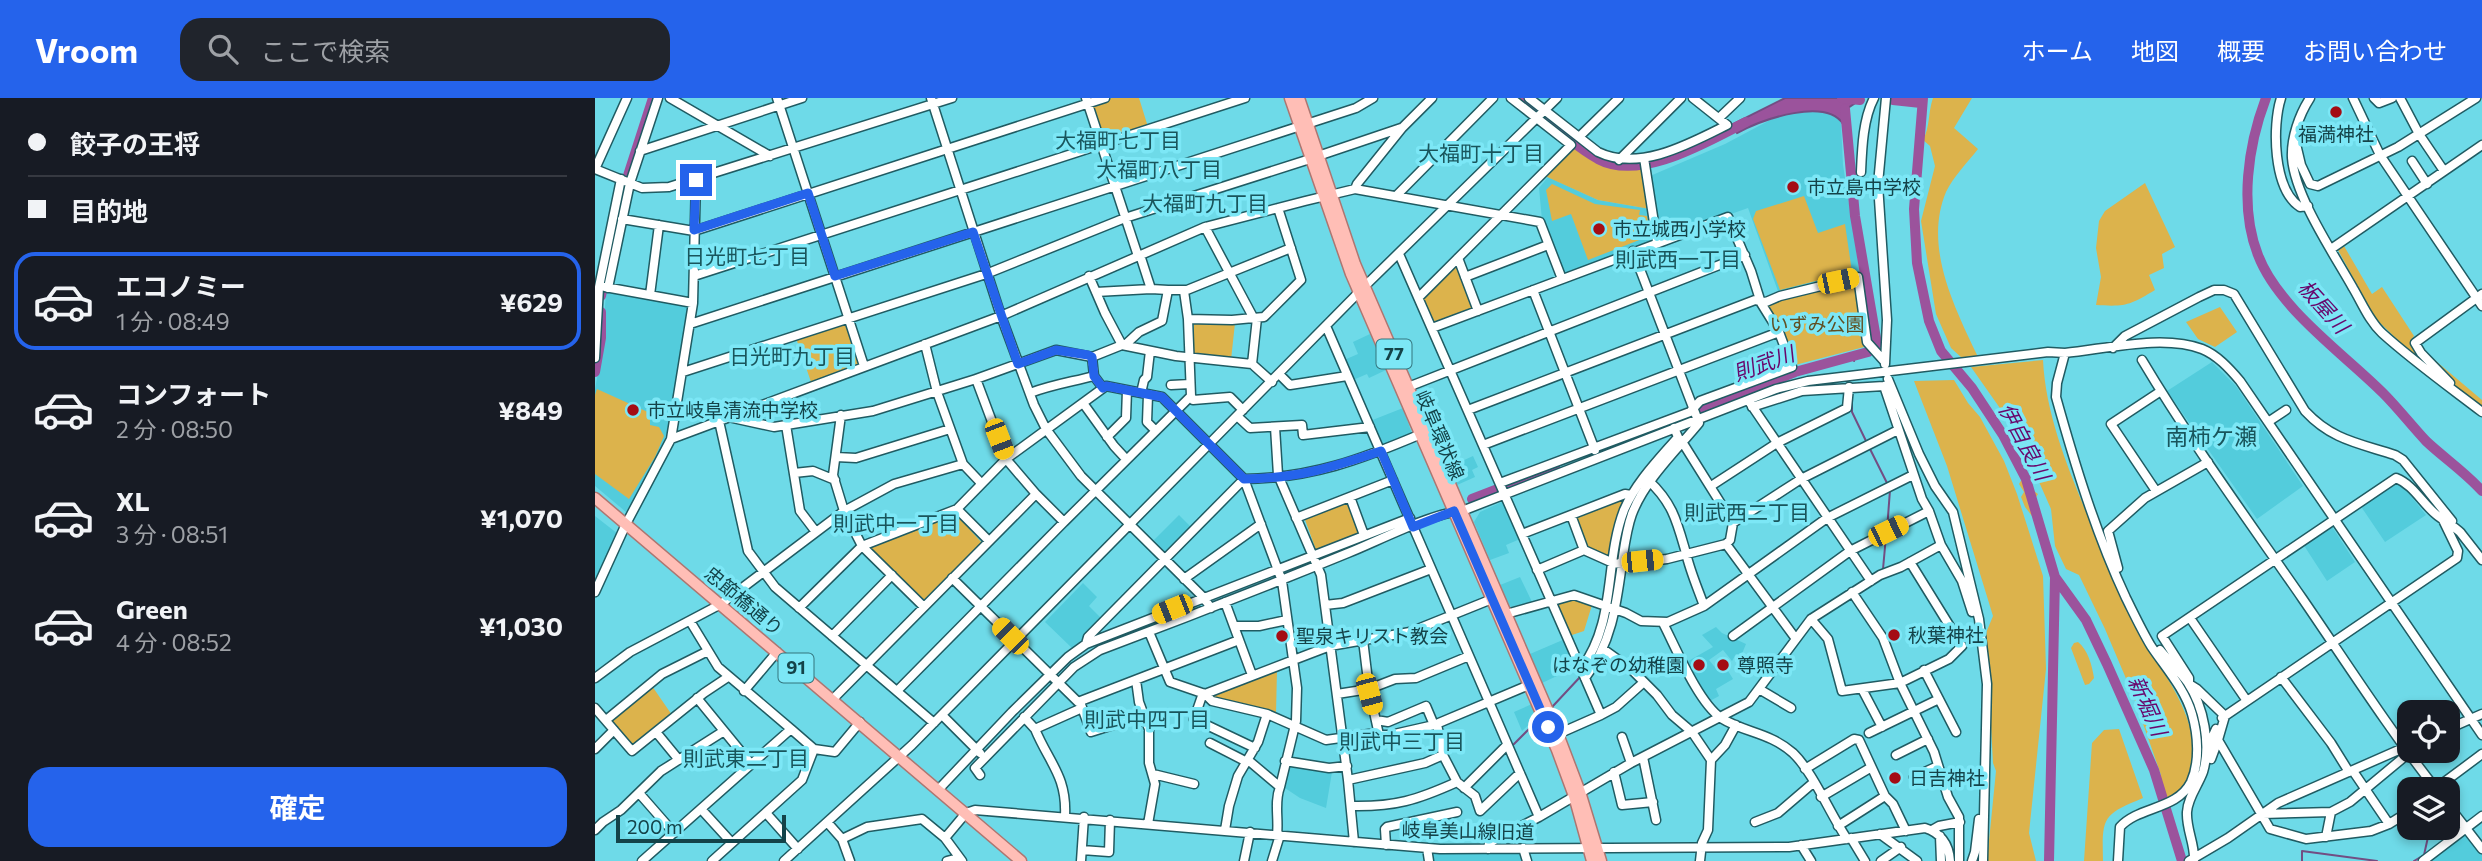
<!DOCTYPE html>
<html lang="ja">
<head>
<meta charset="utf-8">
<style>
	:root { --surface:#171b24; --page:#20242c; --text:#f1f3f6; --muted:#9ea1a6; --line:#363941; --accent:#2563eb }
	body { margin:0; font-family:Commissioner,"Noto Sans JP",sans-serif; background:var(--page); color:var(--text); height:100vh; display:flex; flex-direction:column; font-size:26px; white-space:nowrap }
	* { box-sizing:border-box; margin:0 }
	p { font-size:23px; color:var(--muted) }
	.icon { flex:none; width:38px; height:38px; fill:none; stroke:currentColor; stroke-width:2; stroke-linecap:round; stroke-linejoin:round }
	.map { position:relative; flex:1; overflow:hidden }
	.details { display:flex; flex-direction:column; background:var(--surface); width:595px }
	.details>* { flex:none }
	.guide { display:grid; align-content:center; height:154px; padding:0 28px; background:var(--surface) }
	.tools { position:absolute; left:1802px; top:602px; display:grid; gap:14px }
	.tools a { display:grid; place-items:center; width:63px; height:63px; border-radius:14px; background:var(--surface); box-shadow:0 4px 10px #0003; font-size:35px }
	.scale { position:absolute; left:21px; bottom:18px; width:170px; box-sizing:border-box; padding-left:7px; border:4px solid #144349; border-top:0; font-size:19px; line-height:24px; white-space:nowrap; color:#144349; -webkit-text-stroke:5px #7ce7f6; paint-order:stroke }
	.end { position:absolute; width:32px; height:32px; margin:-16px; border:9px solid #2563eb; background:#fff; box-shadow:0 0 0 4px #fff }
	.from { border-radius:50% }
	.car { position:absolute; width:21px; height:42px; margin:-21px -10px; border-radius:9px; box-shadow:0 0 5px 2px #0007; background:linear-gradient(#f5c518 24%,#345 0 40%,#f5c518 0 76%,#345 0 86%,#f5c518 0) }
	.guide b { display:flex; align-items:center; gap:24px; height:66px; font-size:26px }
	.guide b+b { border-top:2px solid var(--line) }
	.guide i { width:18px; height:18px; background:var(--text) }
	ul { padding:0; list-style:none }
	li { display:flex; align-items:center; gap:21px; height:98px; margin:0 14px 10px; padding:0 14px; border:4px solid transparent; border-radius:21px }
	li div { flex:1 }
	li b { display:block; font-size:26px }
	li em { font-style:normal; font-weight:700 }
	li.active { border-color:var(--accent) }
	li>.icon { width:63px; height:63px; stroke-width:1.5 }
	.action { display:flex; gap:14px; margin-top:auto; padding:14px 28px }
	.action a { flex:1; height:80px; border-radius:21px; background:var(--accent); color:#fff; font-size:28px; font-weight:700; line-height:80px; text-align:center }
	header { display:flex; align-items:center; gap:42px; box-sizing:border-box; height:98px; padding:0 35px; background:var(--accent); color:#fff }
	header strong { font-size:33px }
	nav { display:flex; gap:38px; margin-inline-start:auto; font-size:24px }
	.search { width:490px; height:63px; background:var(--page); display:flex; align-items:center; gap:18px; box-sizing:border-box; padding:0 24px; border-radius:21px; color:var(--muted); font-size:26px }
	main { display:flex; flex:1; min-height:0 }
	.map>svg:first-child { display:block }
</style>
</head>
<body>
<header>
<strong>Vroom</strong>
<div class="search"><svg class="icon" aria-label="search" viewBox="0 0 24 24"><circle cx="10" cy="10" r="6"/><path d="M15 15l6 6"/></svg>ここで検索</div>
<nav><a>ホーム</a><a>地図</a><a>概要</a><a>お問い合わせ</a></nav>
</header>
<main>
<section class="details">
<div class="guide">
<b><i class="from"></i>餃子の王将</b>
<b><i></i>目的地</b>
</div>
<ul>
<li class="active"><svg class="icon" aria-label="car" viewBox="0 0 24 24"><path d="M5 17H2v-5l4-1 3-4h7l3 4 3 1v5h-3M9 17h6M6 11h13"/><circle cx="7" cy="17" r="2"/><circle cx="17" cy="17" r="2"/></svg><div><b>エコノミー</b><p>1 分 · 08:49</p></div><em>¥629</em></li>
<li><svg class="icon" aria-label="car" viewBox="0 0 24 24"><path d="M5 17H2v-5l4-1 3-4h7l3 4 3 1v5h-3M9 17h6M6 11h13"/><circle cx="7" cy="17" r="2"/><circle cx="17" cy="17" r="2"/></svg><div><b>コンフォート</b><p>2 分 · 08:50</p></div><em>¥849</em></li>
<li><svg class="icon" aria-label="car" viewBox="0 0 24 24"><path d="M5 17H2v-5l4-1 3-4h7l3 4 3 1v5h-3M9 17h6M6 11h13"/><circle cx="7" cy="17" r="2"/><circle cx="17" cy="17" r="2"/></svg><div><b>XL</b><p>3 分 · 08:51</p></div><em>¥1,070</em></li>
<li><svg class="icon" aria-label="car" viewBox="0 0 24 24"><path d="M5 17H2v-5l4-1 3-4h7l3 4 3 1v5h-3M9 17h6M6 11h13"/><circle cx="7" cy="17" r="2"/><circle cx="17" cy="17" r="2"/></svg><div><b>Green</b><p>4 分 · 08:52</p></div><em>¥1,030</em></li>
</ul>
<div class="action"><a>確定</a></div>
</section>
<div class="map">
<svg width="1887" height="763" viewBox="0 0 1887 763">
	<rect width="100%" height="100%" fill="#6edae8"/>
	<path fill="#53ccdc" d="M1205,6h18l20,12 3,7 2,42 17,110 -81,19 -31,-86 -88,31 -10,-63 75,-32z
		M953,79l50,23 52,9 3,32 -88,34 -23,-55 -3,-32z
		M11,193l82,13 -21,128 -5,16 -36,64 -31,-26v-97l7,-38z
		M775,236l16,36 -17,8 -2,-4 -14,6 -9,-20 14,-6 -5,-12z
		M1617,264l24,24 67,100 -46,33 -90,-128z
		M808,310l9,26 -28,12 -3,-1 -11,-24z
		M878,358l5,11 -6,3 3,7 -18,8 -8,-18z
		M1803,382l28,35 -41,27 -25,-37z
		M909,403l16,38 -14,6 3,8 -19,7 -16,-38 6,-10z
		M584,417l13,13 -24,24h-3l-11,-12z
		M0,418l23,18 -23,49z
		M1736,427l24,37 -28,19 -24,-37z
		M925,479l12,25 -23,5 -9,-22z
		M488,485l14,14 -8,9 13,13 -29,30 -28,-27z
		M1121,529l6,6 24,11 -5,12 -5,-2 -4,7 -9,-11 -14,10 9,11 7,-5 8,13 -17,10 3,7 -11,6 -25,-38 30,-17 -11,-12z
		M970,541l6,16 -17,7 5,13 -17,8 -12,-29z
		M937,606l5,13 -15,14 -8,-19z
		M694,667l43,7 -6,36 -26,-10 -18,-12z
		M1870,733l17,23v7h-52l-2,-2z
		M927,753l2,10h-92l-1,-6 2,-3z"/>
	<path fill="#dcb34c" d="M517,0h27l9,29 -45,12 -11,-33 1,-2z
		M1338,0h39l-18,30 24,21c-10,13 -25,28 -32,43 -23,55 9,116 32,165l-16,1 -11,-10 -15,-34 -15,-93 14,-55 -5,-20 -7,-6c7,-13 5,-28 10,-42z
		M980,49c22,17 41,25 69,21l6,41 -52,-9 -53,-24z
		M1550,85l30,64 -13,7 2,14 -15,7 6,15c-25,15 -29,17 -59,15l5,-28 -5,-29 3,-27 6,-10z
		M957,86l43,20 45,6 -1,5 8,1 3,18 -3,3 -59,23 -17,-46 -19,7 -6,-31z
		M1209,98l14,37 27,-9 7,48 -72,18 -27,-71 3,-8z
		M1749,148l28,48 10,-7 32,49 -3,4 71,60v9l-72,-57 -35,-34 -37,-68z
		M860,167h2l17,43 -39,16 -13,-25z
		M1259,182l10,67 -69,18 -28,-61 13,-6z
		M1625,209l17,25 -22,15 -17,-8 -12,-17z
		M250,224l14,42 -48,18 -15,-44z
		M599,225h41l-4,37 -38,-4z
		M1448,262c3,62 31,122 54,178 12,28 22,57 36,84 20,37 53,75 60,119 4,25 -4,44 -25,59l-9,-22 2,-3 -28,-80 -28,-66 -26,-54 -13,-6 -11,-23 -4,-37 -26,-59 -16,-29 -38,-54z
		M1359,282l14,23 12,14 24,44 13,33 26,82 3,93 -17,164 7,28h-49l9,-90 -3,-8 -7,-130 7,-17 -46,-150 -33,-85z
		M2,291l53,24v12l9,2 5,9 -9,21 -26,42 -34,-25v-79z
		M1427,381l8,1 1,9 7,5 -3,5 3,15 -6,2 -7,-9 -4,-10 3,-5 -5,-8z
		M1029,400l2,3 -15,57 -25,-10 -11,-31z
		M752,402l14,34 -45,16 -12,-33z
		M360,415l27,30 -58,58 -55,-55z
		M979,501l18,6 -8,26 -15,5 -13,-33z
		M1483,544c10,8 14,23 16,36l-5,6 -4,1 -14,-37 3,-5z
		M682,571l-1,45 -65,-17v-2z
		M57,588l20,29 -37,30h-3l-22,-23z
		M1524,631l24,69c-41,17 -41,19 -40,63h-19l8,-118 12,-13z"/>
	<path fill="#9b539c" stroke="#724e83" stroke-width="2" d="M1190,0h73l-1,4 -9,6 1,15 -6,1c-17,-26 -78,-6 -106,9l-6,-8z"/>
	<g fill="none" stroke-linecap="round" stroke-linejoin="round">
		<path stroke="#724e83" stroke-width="2" d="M1259,263l1,-6
			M1257,303v11l14,29
			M1275,351l18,36
			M1292,432l3,-40
			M1023,461l8,-41 13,-26
			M1288,471l3,-33
			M1020,486l2,-16
			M958,608l28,-30
			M918,647l25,-25
			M893,672l18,-18
			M1707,763v-10l75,10
			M1819,763l10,-6 6,-27"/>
		<path stroke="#9b539c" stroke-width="10" d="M926,0c25,20 49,45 77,61 43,23 110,-18 148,-37
			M1247,0l18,2
			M1328,0l-9,111 3,54 12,58 12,30 31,37 31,47 23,44 29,98 -6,284
			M1671,0c-18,47 -27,109 -8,157 20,53 86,99 125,138 15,15 28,32 43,48 18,17 39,31 56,50
			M1298,2l28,3
			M6,198l22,-105 30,-93
			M0,274l6,-34v-26
			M1092,318l108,-44 73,-20 9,-8 -22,-128 -10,-107
			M877,401l83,-32
			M1460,479l31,43 21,44 47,106 28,91"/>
		<defs>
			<path id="minor" d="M75,0l100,58
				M182,0l87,268
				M336,0l70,218 33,89 12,24 35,47 122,121 8,11
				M491,0l52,158
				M934,0l69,54c41,20 91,-8 129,-27l-34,-27
				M1686,0c-9,28 -8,91 19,109l8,-1
				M1715,0c-11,17 -19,40 -18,60 3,39 42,96 61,130 9,15 16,33 29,45 31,28 66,53 100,79
				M1758,0l27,57 102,151
				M1779,0l5,5 13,-5
				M1805,0l19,36 25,37
				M1124,20l21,-20
				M984,39l40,-39
				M1701,46l5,21 9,19 8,2 80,-39 78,-49
				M45,53l162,-53
				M723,58l83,-28
				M1049,60l13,84
				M1024,62l62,-62
				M1817,63l15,23
				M0,71l47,19 27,-1 283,-89
				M0,71l32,-71
				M1266,74c1,-24 2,-53 13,-74
				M760,91l2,-5 45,-56 30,-30
				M801,98l97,-98
				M27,121l72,12 411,-133
				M610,129l24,45
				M1736,151l151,-104
				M804,156l182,415
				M545,157l11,34 17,1
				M863,160l20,53
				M635,176l23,43
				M99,178l551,-178
				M494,178l16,37 17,32
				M870,179l83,-32
				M10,189l88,16
				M13,190l22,-105 28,-85
				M938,192l62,160
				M589,193l4,28
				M501,194l55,-3
				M55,197l9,-70
				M824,199l152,-152 -60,-47
				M662,220l-5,46 20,18
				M95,226l666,-216 17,-10
				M731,228l213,491
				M837,230l296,-111 23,54 10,32 18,29 13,35 -92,34 -10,11 -190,71
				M330,246l12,48 26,72 18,19
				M530,247l14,-13 23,-11 6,-31h19l104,-42
				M1518,250l12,-12 74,-39 15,-7h10l10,4 71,117c27,29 53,32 90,44l8,5 49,61
				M1470,255l-8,30 -1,14c19,68 40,137 70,201 8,16 16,33 25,48 14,21 34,43 41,68 6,21 8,48 -1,68 -14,28 -52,24 -71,45l-2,34
				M497,259l2,19 9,12
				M0,260l4,-71 22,-108
				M1547,262c49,82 106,160 160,238 44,64 86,130 134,191
				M1290,266l2,-44 -9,-136 8,-86
				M88,274l303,-98 139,-56 185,-59
				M684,276l11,11 57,-9
				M381,281l30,80 30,35
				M1293,281l31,75 16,32 18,26 26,107 8,65 -4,177
				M1855,285l-29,-30 -6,-10 67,-49
				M576,287l19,-1
				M813,289l337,-132
				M435,295c21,-8 41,-11 64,-17
				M546,295l3,-13 3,-3 3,-26
				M553,297l-1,27 8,8
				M596,298l2,4 37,-3 13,13
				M1153,302l123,181
				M488,305l31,43 12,13
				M1157,309l50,-16 82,-5
				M873,312l287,-110 11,2 14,-6 78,-19 9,65 18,20
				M246,317l-8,60 11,36 18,35 62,61
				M642,318l13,12 52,-3 1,10 67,-8
				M133,319l46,10 99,-16 103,-32 80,-29 36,7 30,-12 54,11 76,8
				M124,323l29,130 27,36 159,136
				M1673,324l18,-12
				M191,327l14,86 16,21
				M680,329l3,48 43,100 27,205 6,62
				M512,339l19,-19 1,-28
				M76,341l330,-123 204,-89 100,-26 50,-12 185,33 22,57
				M1086,342l52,83
				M888,347l296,-113
				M241,359l20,1 94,-29
				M199,375l19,-2 22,9
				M1053,382c25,23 29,42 38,73 4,18 12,36 18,53
				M1116,388l66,-43 70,-35 2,-21
				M1561,393l-45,-67 50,-33
				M755,399l14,38
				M362,411l32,32
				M976,417l13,35 29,13 9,1 45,-5 59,-15 4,-4 3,-17 68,-44 97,-49
				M701,420l97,-38
				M1865,434l22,28
				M927,436l103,-40 6,1
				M1131,446l70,95
				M1346,447l21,36 10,31
				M1523,470l-10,-37 37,-33 63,-36
				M942,472l47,-20
				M357,480l126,124 161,-62
				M589,481l77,-55
				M0,494l31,-68 45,-85 22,-136 3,-124
				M1257,494l31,46 17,45 34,69 14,45 11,20v44
				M630,504l27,73
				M730,507l18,-2 88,-34
				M204,510l63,-62 95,-37 49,-50 100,-73 56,11 82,82 38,102 15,107 -1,33 -16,66 -32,-27
				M911,516l68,-19 52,18 15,8 27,1 36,-16 123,-88 86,-43
				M1595,520l57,83
				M1216,521l17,20 14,52 58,-8 49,-24 13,-13 -52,-84
				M95,523l28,46 73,62
				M1068,525c13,25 35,79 58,95 24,15 48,14 72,35 20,19 37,61 54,86
				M639,528h25l28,-6
				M554,534l21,50 35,12 7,7 55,13 59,26 43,-6 21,1 44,-10 95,-40
				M237,538l60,-61
				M1138,538l117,-85 79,-40
				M768,542l6,49 26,-10 21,-1 53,-22
				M491,546l2,-7 156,-158c67,-1 116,-19 177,-45
				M1008,551l28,20 26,26 15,20 20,17 19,28 -3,70 -6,13 -2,18
				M1565,552c9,11 20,22 28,33 16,24 23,62 15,89 -5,14 -15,25 -16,40 -1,17 8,32 7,48
				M1329,572l32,62
				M1686,579l50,66 18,29
				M0,580l35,-26 91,-48 123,-93 50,-27 69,-20
				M990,580c28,-36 32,-78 38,-122 2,-14 4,-28 9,-42 13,-34 44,-63 67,-91l-66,-172
				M541,582l3,22 10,27v34l6,21 -7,40
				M1164,591l32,19
				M1267,591l20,38
				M149,593l33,-39
				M302,593l167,-169
				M608,595l-9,26 61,29
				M610,596l125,-48 80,-14 82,-33
				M742,596l32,-5 10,46
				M102,600l54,66
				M238,601l203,-205 28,28 127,-126 -3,-77 44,1 32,-3 37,-37 -23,-72
				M485,604l11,30 38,-12 18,2
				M0,610l37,43 72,-58 24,-16
				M347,617l38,38
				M1006,617l15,-8 28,-25
				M429,619l11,12 47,-21
				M1627,620l235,-160 1,-7 -15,-31
				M11,622l56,-46 46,-23
				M781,622l12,2 38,-16 8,19
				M440,631c14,34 32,47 30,87
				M1853,631l34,-15
				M61,634l23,28
				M1274,635l70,-34
				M963,636l43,-19 -20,-46c36,-48 23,-107 43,-159 12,-28 35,-51 54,-73l-4,-9
				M1027,639l9,26
				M615,645l37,19
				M0,651l19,-19
				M1612,651l9,-20
				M1301,657l32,-16
				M1048,659l13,63
				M1616,661l7,-19
				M1116,662l14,-15 11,-20
				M690,663l44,7 18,-2
				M1210,671l49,-30 5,1 26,56 8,8 13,27
				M1758,673l36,53
				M1019,674l8,33 31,-3
				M558,676l41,10
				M385,677l-5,-7 99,-101 26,-17c83,-31 165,-63 248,-97 28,-11 86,-41 114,-42l314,-122 32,-8 240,-29 17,1c41,-4 98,-19 137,-4 15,6 27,19 38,32l242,354
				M1319,679l24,-11
				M753,682l77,-17 18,-8
				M862,684l18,14 5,15 40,-38
				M869,690l43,-43
				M1840,691l47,-35
				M343,692l74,-78 56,-55 18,-13 324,-126
				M44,695l35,40
				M1226,699l49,-29
				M1853,707l34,44
				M756,708c44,1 66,-6 106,-24l-14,-27 -6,-31
				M106,711l31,34
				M1815,713l-21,13 -18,7 -65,8 -36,-10 -52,-89 7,-24 -28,-27 -8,-5v-6l-27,-42 234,-158c18,7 27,27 42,38 8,6 16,10 23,17
				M171,715l32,36
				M1668,716l68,-2 19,-10 59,-49
				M232,724l15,17 8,22
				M1160,724l23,-9 35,-30
				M1243,728l47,-30
				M0,732l8,-8 18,-12 40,-39 63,-40
				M630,732l4,-24 9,-30 20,-34 9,-28
				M1337,732l7,-4 21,-4
				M1285,736l37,27
				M682,737c2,-16 -3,-33 3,-48
				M1345,738l1,25
				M1731,739l5,-25
				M350,740l21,-25 9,-3 465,39 349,-2 136,-19c16,5 24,17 25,33
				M1256,740l14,23
				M247,741l25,-12 55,-8 23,19 17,23
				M791,747l-1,-16 2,-2 70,-15
				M1206,747l10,16
				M832,750l2,13
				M928,750l4,13
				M893,751l1,-6 50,-26 92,-54 118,-61 62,-83 69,-44 21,-8 40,-22 -12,-34 -7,-12 -38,-113 5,-1
				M487,752l27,2 1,-32
				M47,763l149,-132 23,20 21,3 25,-30
				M117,763l90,-81 12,-31
				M189,763l128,-116 453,-459 192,-188
				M352,763l11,-3
				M486,763l3,-44
				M649,763l6,-29
				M677,763l8,-26
				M1286,763l20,-14
				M1377,763l3,-9 4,-33
				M1594,763l39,-23 50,-35 132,-58
				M1828,763l59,-45"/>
			<path id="major" d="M695,0l61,176 206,476 17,46 18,65
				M704,0l56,166 203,470 22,58 21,69
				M0,400l426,363"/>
		</defs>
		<use href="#minor" stroke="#205b62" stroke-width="11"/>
		<use href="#major" stroke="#ad7671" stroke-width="13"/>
		<use href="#minor" stroke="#fff" stroke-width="8"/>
		<use href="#major" stroke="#ffbeb6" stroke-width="10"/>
	</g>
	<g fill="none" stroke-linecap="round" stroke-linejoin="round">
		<path stroke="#2563eb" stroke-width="9" d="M101,82l-2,50 114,-37 27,83 138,-44 45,132 38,-14 32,5 4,2 2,19 9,12 3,-2 56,11 82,82c55,-1 86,-11 137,-28l32,76 41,-16 94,216"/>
	</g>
	<g fill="#a40c14" stroke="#7ce7f6" stroke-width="2.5">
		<circle cx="1741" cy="14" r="7"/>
		<circle cx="1198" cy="89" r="7"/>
		<circle cx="1004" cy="131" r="7"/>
		<circle cx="38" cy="312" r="7"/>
		<circle cx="1299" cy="537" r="7"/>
		<circle cx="687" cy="538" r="7"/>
		<circle cx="1104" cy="567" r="7"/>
		<circle cx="1128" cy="567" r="7"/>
		<circle cx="1300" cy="680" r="7"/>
	</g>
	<g text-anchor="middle" stroke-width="7" stroke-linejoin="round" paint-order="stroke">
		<g fill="#7ce7f6" stroke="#33747d" stroke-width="2">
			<rect x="781.5" y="241.5" width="35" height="29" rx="5"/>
			<rect x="183.5" y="555.5" width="35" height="29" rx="5"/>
		</g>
		<g font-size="18" font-weight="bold" fill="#144349">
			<text x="799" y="262">77</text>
			<text x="201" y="576">91</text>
		</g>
		<g font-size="19" fill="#144349" stroke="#7ce7f6" text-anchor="start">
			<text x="1741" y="43" text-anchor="middle">福満神社</text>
			<text x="1212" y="96">市立島中学校</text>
			<text x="1018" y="138">市立城西小学校</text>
			<text x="52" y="319">市立岐阜清流中学校</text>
			<text x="1313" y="544">秋葉神社</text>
			<text x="701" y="545">聖泉キリスト教会</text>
			<text x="1090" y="574" text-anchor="end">はなぞの幼稚園</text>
			<text x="1142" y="574">尊照寺</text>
			<text x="1314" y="687">日吉神社</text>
		</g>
		<g font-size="19" fill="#614f22" stroke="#7ce7f6">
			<text x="1222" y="233">いずみ公園</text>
		</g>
		<g font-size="19" fill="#144349" stroke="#7ce7f6">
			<text transform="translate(845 337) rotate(67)" y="7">岐阜環状線</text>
			<text transform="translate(149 503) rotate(40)" y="7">忠節橋通り</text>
			<text transform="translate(873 733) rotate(1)" y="7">岐阜美山線旧道</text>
		</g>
		<g font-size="21" fill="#19555c" stroke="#7ce7f6">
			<text x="523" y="50">大福町七丁目</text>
			<text x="886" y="63">大福町十丁目</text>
			<text x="564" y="79">大福町八丁目</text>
			<text x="610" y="113">大福町九丁目</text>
			<text x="152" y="166">日光町七丁目</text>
			<text x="1083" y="169">則武西一丁目</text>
			<text x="197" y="266">日光町九丁目</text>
			<text x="1152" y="422">則武西二丁目</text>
			<text x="301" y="433">則武中一丁目</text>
			<text x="552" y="629">則武中四丁目</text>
			<text x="807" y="651">則武中三丁目</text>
			<text x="151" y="668">則武東二丁目</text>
		</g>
		<g font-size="21" font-style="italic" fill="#69076c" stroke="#7ce7f6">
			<text transform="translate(1728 209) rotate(48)" y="7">板屋川</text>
			<text transform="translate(1169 266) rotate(-20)" y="7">則武川</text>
			<text transform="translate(1429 344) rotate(62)" y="7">伊自良川</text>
			<text transform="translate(1552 608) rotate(66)" y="7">新堀川</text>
		</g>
		<g font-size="23" fill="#19555c" stroke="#7ce7f6">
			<text x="1616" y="347">南柿ケ瀬</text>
		</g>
	</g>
</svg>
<div class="tools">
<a><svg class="icon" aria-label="locate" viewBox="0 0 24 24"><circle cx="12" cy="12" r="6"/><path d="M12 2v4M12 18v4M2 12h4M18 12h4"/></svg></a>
<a><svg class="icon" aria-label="layers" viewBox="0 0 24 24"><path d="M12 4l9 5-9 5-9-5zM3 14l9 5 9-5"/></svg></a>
</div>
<div class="scale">200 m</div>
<i class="end from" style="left:953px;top:629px"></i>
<i class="end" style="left:101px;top:82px"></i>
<i class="car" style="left:1243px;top:183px;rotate:78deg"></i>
<i class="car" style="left:404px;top:341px;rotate:159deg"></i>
<i class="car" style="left:1293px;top:433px;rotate:64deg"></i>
<i class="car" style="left:1047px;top:463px;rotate:84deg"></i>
<i class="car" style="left:577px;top:511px;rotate:248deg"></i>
<i class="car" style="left:415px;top:538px;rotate:315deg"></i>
<i class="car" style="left:774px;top:596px;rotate:165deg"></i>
</div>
</main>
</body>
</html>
